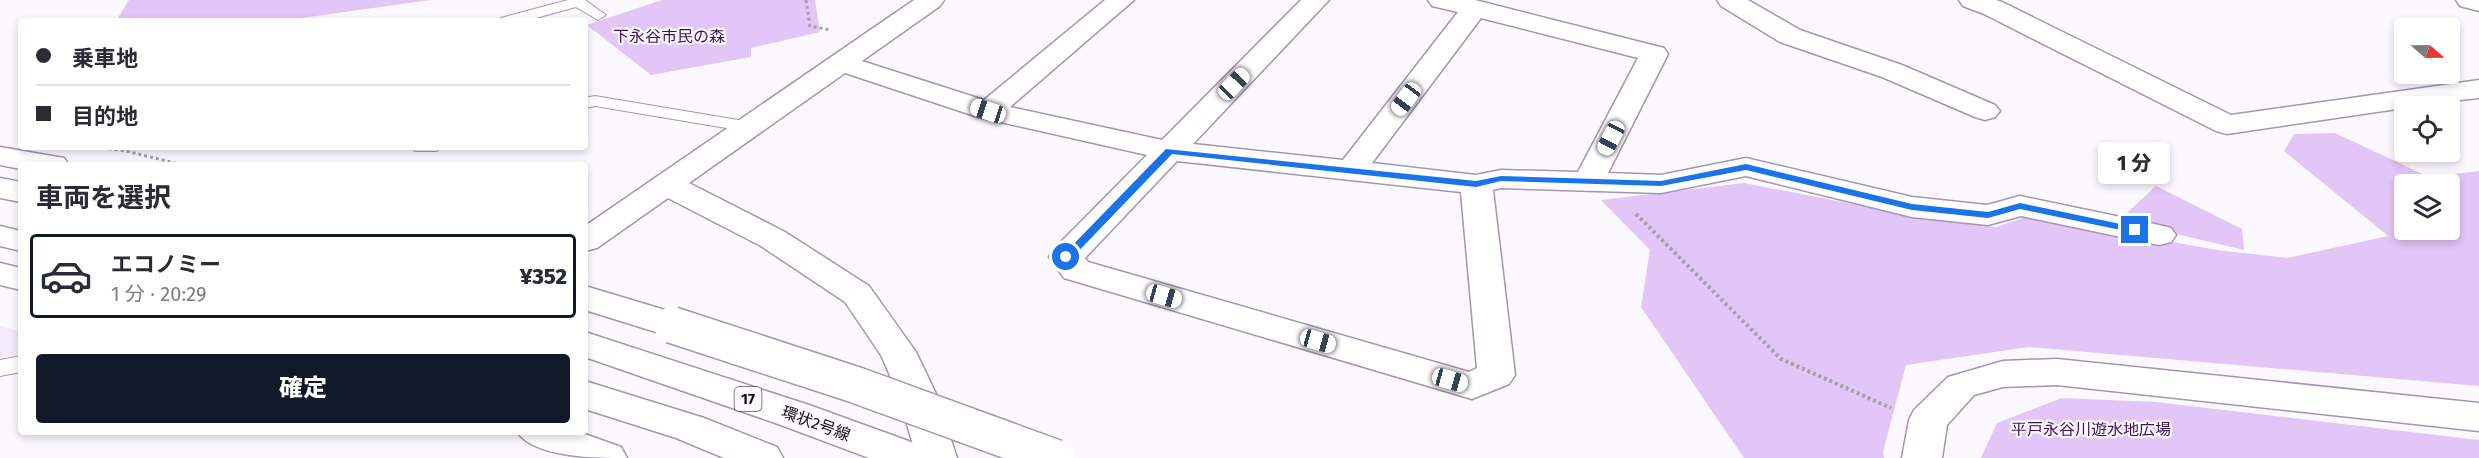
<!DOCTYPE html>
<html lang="ja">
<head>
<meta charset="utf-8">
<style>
	:root { --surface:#fff; --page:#f2f2f3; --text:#2b2b33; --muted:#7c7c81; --line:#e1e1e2; --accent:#111827 }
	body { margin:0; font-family:"Fira Sans","Noto Sans JP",sans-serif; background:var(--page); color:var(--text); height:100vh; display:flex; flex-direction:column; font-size:22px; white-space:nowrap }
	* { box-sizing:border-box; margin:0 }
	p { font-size:20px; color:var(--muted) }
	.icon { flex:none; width:33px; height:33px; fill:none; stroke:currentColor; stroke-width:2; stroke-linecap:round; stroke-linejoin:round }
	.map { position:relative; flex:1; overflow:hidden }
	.drawer { position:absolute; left:18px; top:162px; width:570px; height:273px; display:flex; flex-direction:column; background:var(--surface); border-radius:6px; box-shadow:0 3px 9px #0003 }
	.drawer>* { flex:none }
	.guide { position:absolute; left:18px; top:18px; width:570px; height:132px; border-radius:6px; box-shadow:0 3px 9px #0003; display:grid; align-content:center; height:132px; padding:0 18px; background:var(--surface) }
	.needle { width:39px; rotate:110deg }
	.fabs { position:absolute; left:2394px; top:18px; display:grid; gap:12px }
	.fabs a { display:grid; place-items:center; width:66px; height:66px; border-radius:6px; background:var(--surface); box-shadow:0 3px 9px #0003; font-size:30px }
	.end { position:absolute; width:27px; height:27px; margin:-14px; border:8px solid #1a73e8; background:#fff; box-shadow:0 0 0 3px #fff }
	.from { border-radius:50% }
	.bubble { position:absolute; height:42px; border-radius:6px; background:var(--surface); box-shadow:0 3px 9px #0003; font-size:20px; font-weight:800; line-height:42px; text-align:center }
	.car { position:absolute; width:18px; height:36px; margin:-18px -9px; border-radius:8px; box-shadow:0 0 4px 2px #0007; background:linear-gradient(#fff 24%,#345 0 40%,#fff 0 76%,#345 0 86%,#fff 0) }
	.guide b { display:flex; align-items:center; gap:21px; height:57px; font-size:22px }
	.guide b+b { border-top:2px solid var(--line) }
	.guide i { width:15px; height:15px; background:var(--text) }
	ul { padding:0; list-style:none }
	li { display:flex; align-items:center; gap:18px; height:84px; margin:0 12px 9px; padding:0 6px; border:3px solid transparent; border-radius:6px }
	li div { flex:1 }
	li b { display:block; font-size:22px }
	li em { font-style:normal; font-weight:800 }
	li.active { border-color:var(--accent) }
	li>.icon { width:54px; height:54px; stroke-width:1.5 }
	h2 { padding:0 18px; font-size:27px; line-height:72px }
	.primary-button { display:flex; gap:12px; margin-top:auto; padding:12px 18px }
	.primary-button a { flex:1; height:69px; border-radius:6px; background:var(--accent); color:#fff; font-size:24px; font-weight:800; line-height:69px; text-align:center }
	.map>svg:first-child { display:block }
</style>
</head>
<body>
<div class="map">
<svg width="2479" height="458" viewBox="0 0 2479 458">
	<rect width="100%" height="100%" fill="#fcf8ff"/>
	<path fill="#f3eafa" d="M0,326l21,5v23l-21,4z"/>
	<path fill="#e3c6f8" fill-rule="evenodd" d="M129,0h301l-149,21h-165z
		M662,0h153l5,32 -69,16v9l-100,18 -64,-50z
		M2335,133l94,44 50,-6v215l-450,-39 -123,18 -23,87 1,6h-140l-103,-151 9,-57 -49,-50 143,-17 186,36 66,8 33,-11 188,34 70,8 101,-22 -104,-85 10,-17zM2404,184h46v46h-46z
		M2156,186l86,43 2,21 -80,-19 -34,-14 -3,-4z
		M2062,398l94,4 323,38v18h-498l16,-35z"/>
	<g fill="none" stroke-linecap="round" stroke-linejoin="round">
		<defs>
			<path id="lane" d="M568,0h17l21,15 -8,5 -22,-13 -51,14h-26l2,-3z
				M595,96l155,26 6,1 3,4 -3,4 -6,1 -155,-26 -10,2v-10z
				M412,147h28l-3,4h-22z
				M21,356v16l-21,4v-16z"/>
			<path id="street" d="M1105,0h29l-124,107 152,33 139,-140h28l-136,144 150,16 115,-148 -26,-6 -4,-6h47l189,48 4,6 -60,119 53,2 85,-17 166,39 75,8 33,-9 139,29 12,3 5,7 -5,7 -12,3 -138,-29 -33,9 -76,-8 -166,-41 -85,17 -160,-5 -8,2 22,185 -6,9 -37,15 -408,-121 -15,-21 5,-8 93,-94 -169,-38 -145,-48 -4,-6 4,-6 10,-2 141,45zM1481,18l157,40 -60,114 -77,-2 -25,5 -104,-12zM1177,161l284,31 16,176 -8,4 -381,-110 -3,-4z
				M1717,0h31l52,30 102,35 93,40 5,6 -5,6 -10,3 -10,-3 -93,-40 -102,-35 -59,-36z
				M1959,0h37l6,2 229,113 248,-35v18l-75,8v2l-177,26 -11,-3 -232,-117 -21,-8z
				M2456,0h23v11l-19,-5z
				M2057,359l422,44v28l-422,-46 -54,2 -29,8 -27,30 -5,33h-40l7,-38 5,-10 34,-33 55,-16z"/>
			<path id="secondary" d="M914,0h30l-4,6 -251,177 96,49 84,54 47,66 20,42 21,64h-40l-19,-64 -17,-39 -36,-53 -84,-56 -93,-48 -71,50 -12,3v-25z"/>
			<path id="primary" d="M0,147l64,11 5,7h-48v4l-21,-4z
				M0,178l21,4v20l-21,-4z
				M0,226l21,5v20l-21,-5z
				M0,263l21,5v22l-21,-5z
				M585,286l100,30 5,9 -5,9 -13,3 -87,-27z
				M585,332l224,73 116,42 6,11h-62l-88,-33 -196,-68z
				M585,381l119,37 73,29 6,11h-59l-48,-20 -91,-29z
				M517,432h62l42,15 6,11c-31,0 -92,0 -110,-26z"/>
		</defs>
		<use href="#lane" stroke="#a594b3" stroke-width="2"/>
		<use href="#street" stroke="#a594b3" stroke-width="3"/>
		<use href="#secondary" stroke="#a594b3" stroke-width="3"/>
		<use href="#primary" stroke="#a594b3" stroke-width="3"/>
		<path stroke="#a5a0a9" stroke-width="3" stroke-dasharray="3 3" stroke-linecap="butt" d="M806,0l4,26 21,4
			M97,147l29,4 57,14"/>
		<path stroke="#a5a0a9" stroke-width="4" stroke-dasharray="3 3" stroke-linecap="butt" d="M1636,214l145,145 110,49"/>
		<use href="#lane" fill="#fff" fill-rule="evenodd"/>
		<use href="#street" fill="#fff" fill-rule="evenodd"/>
		<use href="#secondary" fill="#fff" fill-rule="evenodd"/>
		<use href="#primary" fill="#fff" fill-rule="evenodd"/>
		<defs>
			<path id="primary-bridge" d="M672,325l184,60 200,73"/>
		</defs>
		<use href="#primary-bridge" stroke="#a594b3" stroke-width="39" stroke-linecap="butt"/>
		<use href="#primary-bridge" stroke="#fff" stroke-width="36"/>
	</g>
	<path fill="#1a73e8" d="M1166,149l310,32 25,-5 160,5 85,-17 166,40 76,8 32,-9 115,24 5,3 -5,3 -115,-24 -32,9 -76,-8 -166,-40 -85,16 -160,-5 -25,6 -304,-33 -102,106h-7v-5z"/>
	<g text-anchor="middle" stroke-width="4.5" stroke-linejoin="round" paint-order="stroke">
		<rect fill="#fcf8ff" stroke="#59545d" stroke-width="1.5" x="734.5" y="387" width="27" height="24" rx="4.5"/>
		<g font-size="15" font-weight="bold" fill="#130d18">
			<text x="748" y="404">17</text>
		</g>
		<g font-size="16" fill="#43105d" stroke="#fcf8ff">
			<text x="669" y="42">下永谷市民の森</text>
			<text x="2091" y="435">平戸永谷川遊水地広場</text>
		</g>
		<g font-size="16" fill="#130d18" stroke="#fcf8ff">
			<text transform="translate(816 423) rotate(20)" y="6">環状2号線</text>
		</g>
	</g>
</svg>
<div class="fabs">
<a><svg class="needle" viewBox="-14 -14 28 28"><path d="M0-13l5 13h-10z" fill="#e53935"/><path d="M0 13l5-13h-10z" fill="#7c7c81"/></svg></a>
<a><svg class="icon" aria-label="locate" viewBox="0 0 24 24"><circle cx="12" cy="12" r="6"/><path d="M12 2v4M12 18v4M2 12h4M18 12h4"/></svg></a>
<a><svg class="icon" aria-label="layers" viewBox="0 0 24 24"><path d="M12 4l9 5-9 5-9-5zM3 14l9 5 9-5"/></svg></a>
</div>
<i class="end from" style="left:1066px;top:257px"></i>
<i class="end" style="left:2135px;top:230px"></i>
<div class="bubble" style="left:2098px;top:142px;width:72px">1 分</div>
<i class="car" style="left:1234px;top:84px;rotate:44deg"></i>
<i class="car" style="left:1406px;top:99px;rotate:217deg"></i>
<i class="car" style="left:988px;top:111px;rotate:288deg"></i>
<i class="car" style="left:1611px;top:138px;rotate:208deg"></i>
<i class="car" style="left:1164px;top:296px;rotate:106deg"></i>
<i class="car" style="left:1318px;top:341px;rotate:106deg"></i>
<i class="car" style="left:1450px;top:380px;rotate:106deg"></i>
<div class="guide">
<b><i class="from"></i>乗車地</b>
<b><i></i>目的地</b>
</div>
<section class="drawer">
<h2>車両を選択</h2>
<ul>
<li class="active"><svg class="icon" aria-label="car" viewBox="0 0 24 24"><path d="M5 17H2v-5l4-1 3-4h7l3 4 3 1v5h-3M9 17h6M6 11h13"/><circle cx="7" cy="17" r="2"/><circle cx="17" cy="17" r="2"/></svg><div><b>エコノミー</b><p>1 分 · 20:29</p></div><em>¥352</em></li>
</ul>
<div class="primary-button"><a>確定</a></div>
</section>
</div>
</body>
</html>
